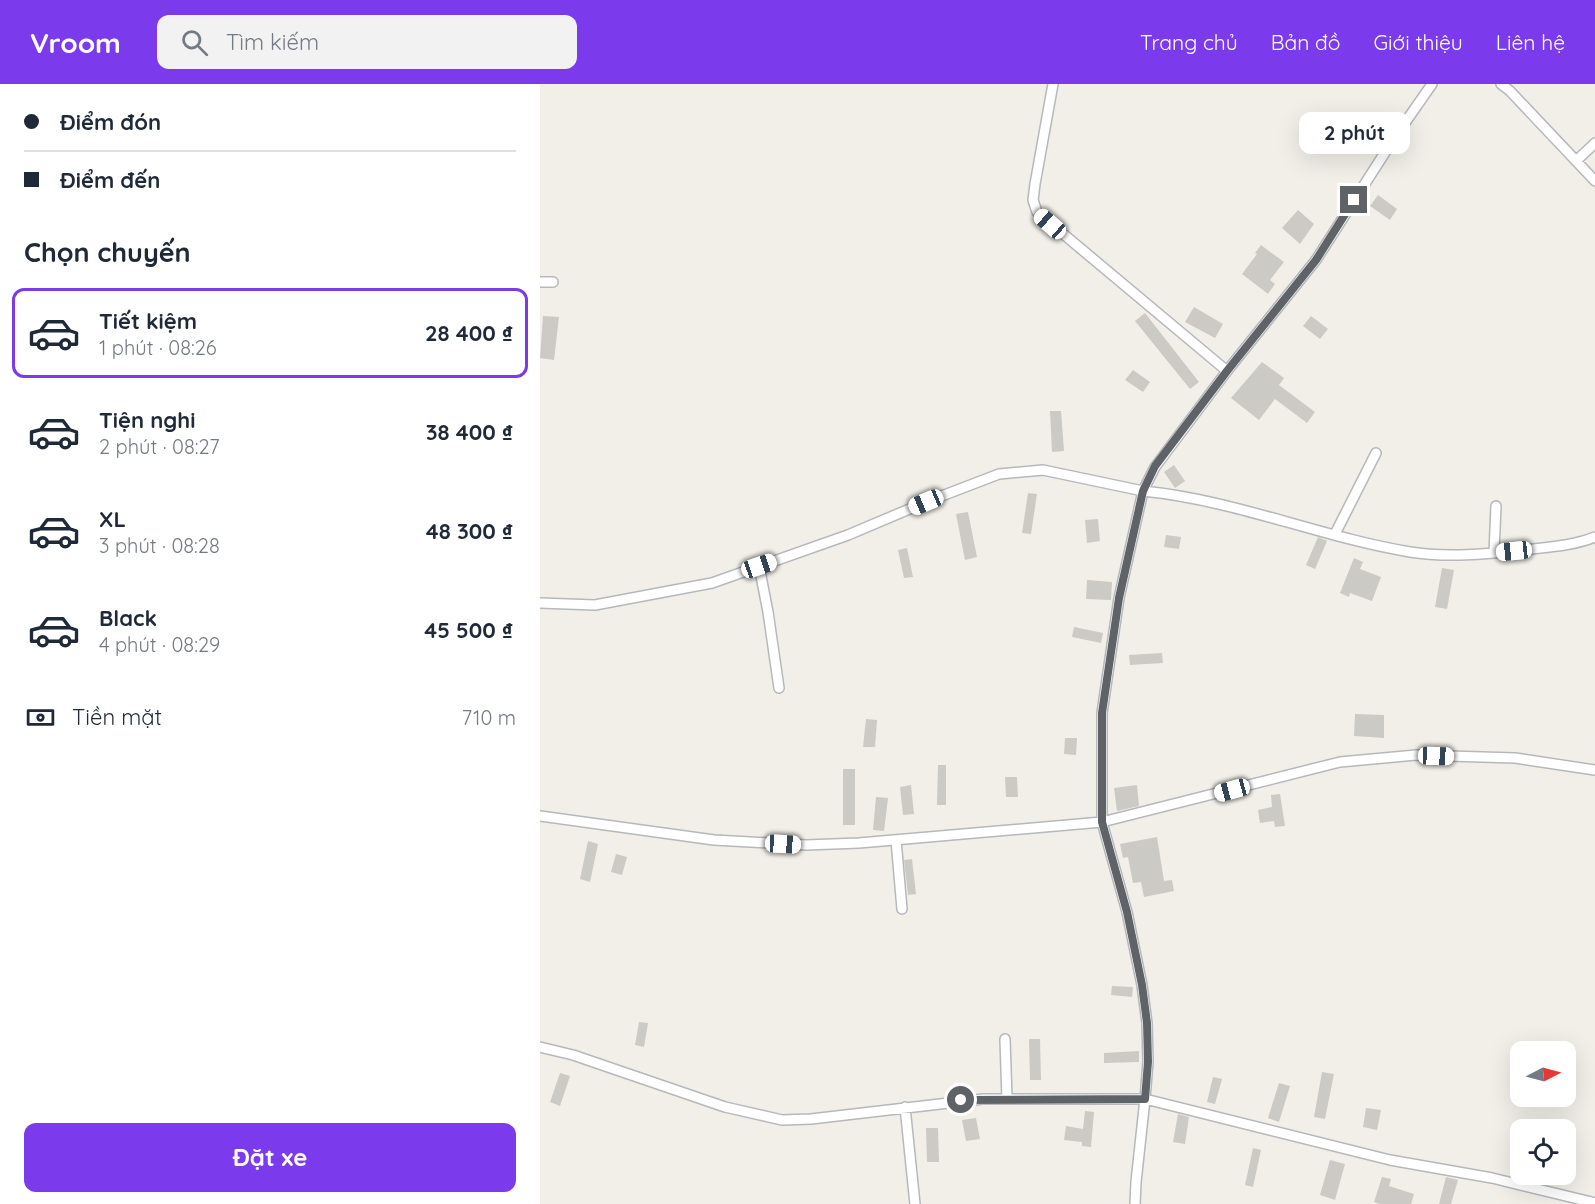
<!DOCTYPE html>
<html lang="vi">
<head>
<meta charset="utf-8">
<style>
	:root { --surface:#fff; --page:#f2f2f3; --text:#1f2937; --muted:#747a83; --line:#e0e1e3; --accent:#7c3aed }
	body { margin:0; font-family:Quicksand,sans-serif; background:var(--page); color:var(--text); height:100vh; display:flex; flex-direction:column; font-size:22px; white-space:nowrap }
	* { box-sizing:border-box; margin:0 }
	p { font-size:20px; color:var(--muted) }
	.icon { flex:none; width:33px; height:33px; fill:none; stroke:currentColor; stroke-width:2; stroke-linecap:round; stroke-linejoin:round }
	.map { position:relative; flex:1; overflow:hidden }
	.details { display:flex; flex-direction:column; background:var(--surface); width:540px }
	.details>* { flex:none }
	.banner { display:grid; align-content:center; height:132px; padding:0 24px; background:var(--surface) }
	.needle { width:39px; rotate:84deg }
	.controls { position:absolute; left:970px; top:957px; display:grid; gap:12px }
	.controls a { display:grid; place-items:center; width:66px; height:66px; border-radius:12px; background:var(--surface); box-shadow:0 6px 24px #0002; font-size:30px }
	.end { position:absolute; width:27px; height:27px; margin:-14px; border:8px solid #5f6368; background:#fff; box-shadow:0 0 0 3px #fff }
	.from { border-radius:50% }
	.bubble { position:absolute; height:42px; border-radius:12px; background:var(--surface); box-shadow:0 6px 24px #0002; font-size:20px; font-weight:700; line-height:42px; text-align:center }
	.car { position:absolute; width:18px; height:36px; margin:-18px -9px; border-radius:8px; box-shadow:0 0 4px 2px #0007; background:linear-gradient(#fff 24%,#345 0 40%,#fff 0 76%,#345 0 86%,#fff 0) }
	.banner b { display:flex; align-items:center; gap:21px; height:57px; font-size:22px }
	.banner b+b { border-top:2px solid var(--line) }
	.banner i { width:15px; height:15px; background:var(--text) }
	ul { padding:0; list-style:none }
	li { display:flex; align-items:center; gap:18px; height:90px; margin:0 12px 9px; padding:0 12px; border:3px solid transparent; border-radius:12px }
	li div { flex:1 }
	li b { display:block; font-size:22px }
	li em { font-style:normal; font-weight:700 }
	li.on { border-color:var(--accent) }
	li>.icon { width:54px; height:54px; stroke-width:1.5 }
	h2 { padding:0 24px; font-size:27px; line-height:72px }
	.pay { display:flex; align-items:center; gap:15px; height:66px; padding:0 24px; font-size:22px }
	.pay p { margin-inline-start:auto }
	.cta { display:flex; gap:12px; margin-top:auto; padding:12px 24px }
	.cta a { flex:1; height:69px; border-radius:12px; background:var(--accent); color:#fff; font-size:24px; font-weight:700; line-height:69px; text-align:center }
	header { display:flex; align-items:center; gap:36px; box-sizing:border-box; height:84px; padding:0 30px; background:var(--accent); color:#fff }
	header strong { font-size:28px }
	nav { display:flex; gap:33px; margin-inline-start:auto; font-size:21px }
	.search { width:420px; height:54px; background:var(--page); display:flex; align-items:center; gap:15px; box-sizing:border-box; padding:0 21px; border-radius:12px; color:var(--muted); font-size:22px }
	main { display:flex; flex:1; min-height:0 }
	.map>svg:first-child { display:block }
</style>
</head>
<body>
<header>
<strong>Vroom</strong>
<div class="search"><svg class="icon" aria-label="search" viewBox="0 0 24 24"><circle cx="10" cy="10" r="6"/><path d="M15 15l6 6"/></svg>Tìm kiếm</div>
<nav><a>Trang chủ</a><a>Bản đồ</a><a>Giới thiệu</a><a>Liên hệ</a></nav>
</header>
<main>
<section class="details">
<div class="banner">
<b><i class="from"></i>Điểm đón</b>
<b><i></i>Điểm đến</b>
</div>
<h2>Chọn chuyến</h2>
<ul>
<li class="on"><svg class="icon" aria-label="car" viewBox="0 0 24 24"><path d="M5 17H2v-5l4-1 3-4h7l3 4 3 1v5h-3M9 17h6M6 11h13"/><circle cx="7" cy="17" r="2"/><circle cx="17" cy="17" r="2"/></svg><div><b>Tiết kiệm</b><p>1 phút · 08:26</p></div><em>28 400 ₫</em></li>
<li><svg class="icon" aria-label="car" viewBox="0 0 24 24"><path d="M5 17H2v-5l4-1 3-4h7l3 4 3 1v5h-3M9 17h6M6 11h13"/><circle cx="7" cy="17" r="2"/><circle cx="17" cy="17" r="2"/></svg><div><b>Tiện nghi</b><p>2 phút · 08:27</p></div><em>38 400 ₫</em></li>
<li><svg class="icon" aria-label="car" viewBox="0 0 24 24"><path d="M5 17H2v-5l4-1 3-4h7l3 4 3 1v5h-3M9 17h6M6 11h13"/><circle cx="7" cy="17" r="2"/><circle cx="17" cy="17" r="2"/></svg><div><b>XL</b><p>3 phút · 08:28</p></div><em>48 300 ₫</em></li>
<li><svg class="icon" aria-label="car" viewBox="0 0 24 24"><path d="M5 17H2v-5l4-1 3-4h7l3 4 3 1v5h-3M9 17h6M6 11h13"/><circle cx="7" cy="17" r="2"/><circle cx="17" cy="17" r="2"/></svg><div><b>Black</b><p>4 phút · 08:29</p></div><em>45 500 ₫</em></li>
</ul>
<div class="pay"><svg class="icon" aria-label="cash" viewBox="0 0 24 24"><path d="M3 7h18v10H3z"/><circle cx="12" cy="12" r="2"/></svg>Tiền mặt<p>710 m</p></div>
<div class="cta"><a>Đặt xe</a></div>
</section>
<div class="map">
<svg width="1055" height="1120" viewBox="0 0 1055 1120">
	<rect width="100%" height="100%" fill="#f1efe8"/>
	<path fill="#cccac5" d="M838,111l19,14 -7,11 -20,-14z
		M758,126l16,14 -14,20 -18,-16z
		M721,161l23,17 -14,18 5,4 -7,10 -26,-20 15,-20 -2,-1z
		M654,223l29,17 -8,14 -30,-16z
		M605,229l54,69 -9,7 -55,-68z
		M3,232l16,1 -5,43 -14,-2z
		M771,232l17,13 -8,10 -17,-13z
		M722,278l22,16 -5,7 36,27 -8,11 -32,-24 -16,21 -28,-22z
		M593,286l17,12 -7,10 -18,-12z
		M510,327h11l3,40 -12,1z
		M634,381l11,16 -10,7 -11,-16z
		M488,409l9,1 -6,40 -9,-1z
		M428,428l9,45 -12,3 -9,-46z
		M558,435l2,22 -13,2 -2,-23z
		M626,451l15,2 -2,12 -15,-2z
		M778,453l9,4 -12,28 -9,-4z
		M367,464l6,29 -9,1 -6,-28z
		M814,474l9,4 -3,7 21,8 -9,24 -22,-8 -1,4 -9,-4z
		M902,484l12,2 -7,39 -12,-2z
		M547,496l25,2 -1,18 -25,-1z
		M534,543l29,6 -2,10 -29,-6z
		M622,569l1,10 -33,2 -1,-10z
		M815,630l29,1v23l-30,-2z
		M326,635l11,1 -2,27h-12z
		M525,654h12l-1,17 -12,-1z
		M398,681h8v40h-9z
		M303,685h12v56h-12z
		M465,693h12l1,20h-12z
		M371,701l3,29 -11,1 -3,-28z
		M597,701l2,21 -22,5 -3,-23z
		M740,710l5,32 -10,1 -1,-6 -14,2 -2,-13 14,-3 -1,-12z
		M336,713l12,1 -4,33 -11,-1z
		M617,753l7,44 8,-1 2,11 -30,6 -3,-15 -8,1 -5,-26 -5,1 -3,-14z
		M48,757l10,3 -8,38 -10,-3z
		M76,770l11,3 -5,18 -11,-3z
		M372,775l4,35 -8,1 -4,-35z
		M572,902l21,1 -1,10 -21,-2z
		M99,938l9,1 -4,24 -9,-2z
		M489,955h11l1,41h-11z
		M599,967v11l-35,1v-10z
		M782,988l12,2 -9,45 -11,-2z
		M20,989l10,3 -10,30 -10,-4z
		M673,993l9,2 -7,25 -8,-2z
		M739,999l11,3 -11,36 -11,-4z
		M826,1024l15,2 -4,20 -14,-3z
		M545,1027l9,1 -3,35 -9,-1v-4l-18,-2 2,-14 17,3z
		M638,1030l11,3 -4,27 -12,-2z
		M436,1034l4,21 -14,2 -4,-21z
		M386,1044h12l1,34h-12z
		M713,1064l8,2 -8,37 -8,-2z
		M790,1076l15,4 -10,36 -15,-5z
		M842,1093l9,2 -2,7 25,8 -3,10h-31l-6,-2z
		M906,1093l12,3 -7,24h-12z"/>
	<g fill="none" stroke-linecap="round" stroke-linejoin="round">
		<defs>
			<path id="street" d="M513,0l-18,100 -2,16 4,12 190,159
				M892,0l-39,56 -77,120 -89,111 -72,96 -12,24c92,9 177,46 267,61 37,6 76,2 114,-2 24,-3 48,-4 71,-13
				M961,0l9,7 85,90
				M1036,77l19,-18
				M0,198h13
				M795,450l41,-81
				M954,469l2,-47
				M219,482l9,46 11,76
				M0,519l55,2 117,-22 136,-48 78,-33 73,-28 44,-4 100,21 -24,107 -17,115v109l25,90 15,73 5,38 1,39 -3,37h-162l-172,20 -29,1 -57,-13 -152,-52 -33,-8
				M0,732l174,24 92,5 53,-2 243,-21 238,-60 76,-7 99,3 80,12
				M356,756l6,69
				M465,955l2,60
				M365,1023l10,97
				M595,1120l1,-22 9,-83 245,61 102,18 103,25"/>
		</defs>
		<use href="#street" stroke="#b5b8bc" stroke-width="12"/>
		<use href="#street" stroke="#fff" stroke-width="9"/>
	</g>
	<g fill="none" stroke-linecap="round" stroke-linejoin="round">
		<path stroke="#5f6368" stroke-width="8" d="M421,1016l184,-1 3,-37 -1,-39 -5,-38 -15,-73 -25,-90v-109l17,-115 24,-107 12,-25 72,-95 89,-111 38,-60"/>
	</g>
</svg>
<div class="controls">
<a><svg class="needle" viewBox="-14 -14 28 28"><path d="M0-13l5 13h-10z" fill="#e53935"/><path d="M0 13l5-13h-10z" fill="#747a83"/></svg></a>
<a><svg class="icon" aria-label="locate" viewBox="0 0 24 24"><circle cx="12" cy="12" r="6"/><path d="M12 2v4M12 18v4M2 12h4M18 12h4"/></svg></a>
</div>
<i class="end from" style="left:421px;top:1016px"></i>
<i class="end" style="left:814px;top:116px"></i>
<div class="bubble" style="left:759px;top:28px;width:111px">2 phút</div>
<i class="car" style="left:510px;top:140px;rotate:311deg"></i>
<i class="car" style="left:386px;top:418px;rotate:247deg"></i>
<i class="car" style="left:974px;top:467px;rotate:264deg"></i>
<i class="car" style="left:219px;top:482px;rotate:71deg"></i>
<i class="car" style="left:896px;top:672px;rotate:92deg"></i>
<i class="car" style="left:692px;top:706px;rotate:255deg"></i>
<i class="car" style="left:243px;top:760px;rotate:93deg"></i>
</div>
</main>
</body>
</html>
